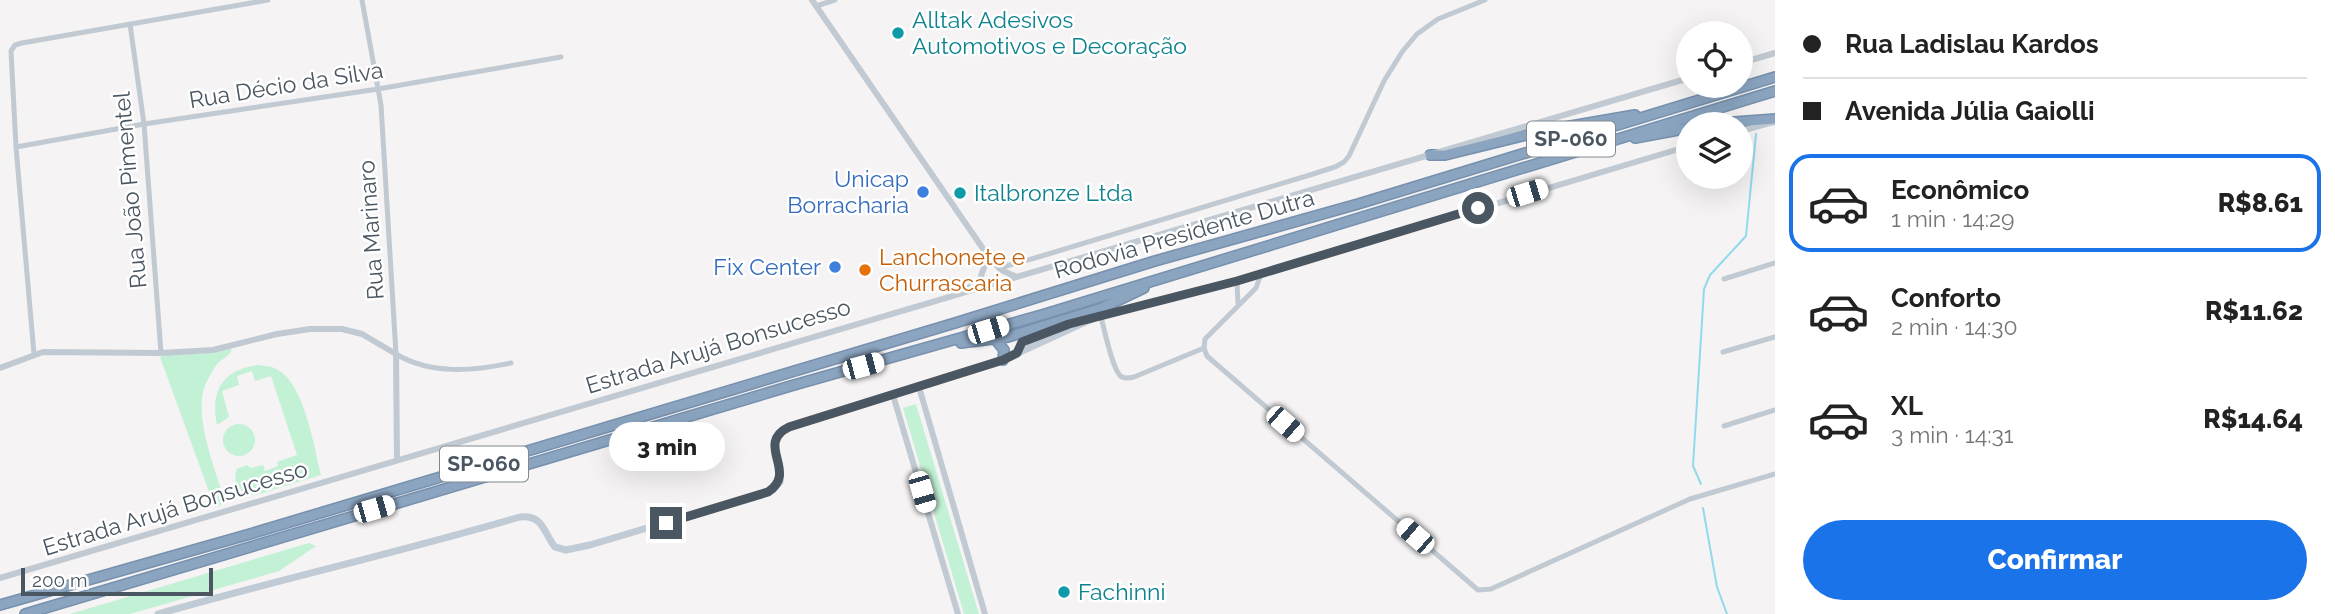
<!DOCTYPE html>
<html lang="pt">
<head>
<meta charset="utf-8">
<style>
	:root { --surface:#fff; --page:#f2f2f2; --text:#222; --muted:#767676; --line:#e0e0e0; --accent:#1a73e8 }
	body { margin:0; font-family:Raleway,sans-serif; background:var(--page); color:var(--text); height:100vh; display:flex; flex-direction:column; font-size:26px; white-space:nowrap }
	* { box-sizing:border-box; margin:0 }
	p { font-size:23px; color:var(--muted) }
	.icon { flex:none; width:38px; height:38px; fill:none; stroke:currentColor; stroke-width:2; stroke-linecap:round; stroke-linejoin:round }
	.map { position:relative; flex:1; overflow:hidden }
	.details { display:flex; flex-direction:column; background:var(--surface); width:560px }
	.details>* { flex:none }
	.hud { display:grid; align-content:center; height:154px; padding:0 28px; background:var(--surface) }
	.tools { position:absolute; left:1676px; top:21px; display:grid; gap:14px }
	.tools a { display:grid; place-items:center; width:77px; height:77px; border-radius:50%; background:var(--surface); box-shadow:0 7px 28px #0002; font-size:35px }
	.scale { position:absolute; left:21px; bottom:18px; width:192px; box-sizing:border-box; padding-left:7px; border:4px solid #4a5661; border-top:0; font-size:19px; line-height:24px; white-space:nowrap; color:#4a5661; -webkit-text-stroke:5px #fff; paint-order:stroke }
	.end { position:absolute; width:32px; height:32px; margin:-16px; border:9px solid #4a5661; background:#fff; box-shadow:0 0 0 4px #fff }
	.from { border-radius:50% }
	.bubble { position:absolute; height:49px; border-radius:24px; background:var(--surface); box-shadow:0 7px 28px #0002; font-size:23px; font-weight:800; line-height:49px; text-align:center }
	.car { position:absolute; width:21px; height:42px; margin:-21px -10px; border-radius:9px; box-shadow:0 0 5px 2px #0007; background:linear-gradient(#fff 24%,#345 0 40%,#fff 0 76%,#345 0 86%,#fff 0) }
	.hud b { display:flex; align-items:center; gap:24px; height:66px; font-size:26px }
	.hud b+b { border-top:2px solid var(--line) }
	.hud i { width:18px; height:18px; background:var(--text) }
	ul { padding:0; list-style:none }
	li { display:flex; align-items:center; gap:21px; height:98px; margin:0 14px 10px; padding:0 14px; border:4px solid transparent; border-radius:21px }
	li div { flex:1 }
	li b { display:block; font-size:26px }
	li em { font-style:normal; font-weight:800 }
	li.on { border-color:var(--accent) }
	li>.icon { width:63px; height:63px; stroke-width:1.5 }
	.primary-button { display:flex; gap:14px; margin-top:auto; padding:14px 28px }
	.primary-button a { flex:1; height:80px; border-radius:42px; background:var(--accent); color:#fff; font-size:28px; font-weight:800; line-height:80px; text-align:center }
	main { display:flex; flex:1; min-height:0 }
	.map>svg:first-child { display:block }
</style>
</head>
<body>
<main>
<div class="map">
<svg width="1775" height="614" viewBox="0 0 1775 614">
	<rect width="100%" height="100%" fill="#f5f3f3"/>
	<path fill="#c3f1d5" d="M229,348l3,2c-3,7 -10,8 -15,14 -4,6 -8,13 -11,19 -14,31 9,85 18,116l-3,6 -6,3 -55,-151 5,-2 48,-2z
		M258,365c5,1 12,1 16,3 30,11 40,79 47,107l-65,20c-14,0 -25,-11 -19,-26l10,-4 4,3 12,-3 2,6 13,-5 -1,-4 20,-7 -26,-79 -16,5 -3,-10 -15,5 2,9 -17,6 7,26 -12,8c-7,-35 6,-55 41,-60z
		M916,404l63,210h-15l-61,-206z
		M223 440a16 16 0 1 1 32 0a16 16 0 1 1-32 0Z
		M309,543l7,3 -37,25 -149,43h-60z"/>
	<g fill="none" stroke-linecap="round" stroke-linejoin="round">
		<path stroke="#90daee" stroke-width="2" d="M1701,484l-8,-18 11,-177 6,-14 36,-39 10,-102
			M1703,508l14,79 10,27"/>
		<defs>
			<path id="motorway" d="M1707,124l68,-5
				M1635,138l54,-10
				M1430,155h15l97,-24 93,-16
				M995,339l9,11 -1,10
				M961,343l47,-6 94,-29 42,-20
				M0,605l250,-71 705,-211 200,-62 203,-57 417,-127
				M25,614l769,-229 251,-71 730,-223"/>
		</defs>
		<use href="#motorway" stroke="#7690ad" stroke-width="12"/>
		<path stroke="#c1cad2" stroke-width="5" d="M362,0l19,105 15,249c35,21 77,17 115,9
			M816,6l19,-6
			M130,24l14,100 17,229
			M16,147l128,-23 234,-35 183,-32
			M997,265l6,2 42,-12 268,-81 22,-7 9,-5 5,-6 35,-75 18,-29 15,-18 21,-15 47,-19
			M1261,274l-5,14 -51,51 -1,9 3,8 271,234 13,-1 199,-90 85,-25
			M1724,279l51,-16
			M1237,281l1,23
			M1101,317c3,11 12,56 21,60 4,2 8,1 12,0l70,-29
			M1723,352l52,-15
			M34,354l-18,-207 -5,-96 4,-6 7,-2 246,-43
			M1724,426l51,-16"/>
		<path stroke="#c1cad2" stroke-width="6" d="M812,0l176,256 13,14 16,7
			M1741,63l34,-10
			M1741,131l32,-9
			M967,289l13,-10 8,-23
			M1094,318l167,-44 428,-128
			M0,368l43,-16 118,1 52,-3 64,-16 33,-5h32l20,5 34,20 1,106
			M919,387l66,227
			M893,395l65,219
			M0,578l1689,-500"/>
		<path stroke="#c1cbd6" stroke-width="7" d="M1017,353l5,-11 58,-20
			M158,614c120,-34 242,-62 362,-97 24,-2 23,15 35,30l11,3 24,-5 178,-53 12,-10c3,-19 -15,-37 4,-53l219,-69 91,-42"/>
		<use href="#motorway" stroke="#8ba5c1" stroke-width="9"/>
	</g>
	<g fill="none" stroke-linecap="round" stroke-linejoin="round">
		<path stroke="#4a5661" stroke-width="9" d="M666,523l102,-31c31,-20 -14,-48 21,-65l214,-67 14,-7 5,-11 47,-18 168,-43 241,-73"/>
	</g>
	<g fill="#0f9aa8" stroke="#fff" stroke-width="2.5">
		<circle cx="898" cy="33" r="7"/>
		<circle cx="960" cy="193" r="7"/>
		<circle cx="1064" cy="592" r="7"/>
	</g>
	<g fill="#3f7fe0" stroke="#fff" stroke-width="2.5">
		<circle cx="923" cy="192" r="7"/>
		<circle cx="835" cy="267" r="7"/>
	</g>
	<circle fill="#e8710a" stroke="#fff" stroke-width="2.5" cx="865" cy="270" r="7"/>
	<g text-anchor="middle" stroke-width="5" stroke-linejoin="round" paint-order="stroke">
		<g fill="#fff" stroke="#808990" stroke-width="2">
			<rect x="1527" y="121.5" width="88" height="35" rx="5"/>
			<rect x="440" y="446.5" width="88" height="35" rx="5"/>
		</g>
		<g font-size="21" font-weight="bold" fill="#4a5661">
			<text x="1571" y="146">SP-060</text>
			<text x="484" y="471">SP-060</text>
		</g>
		<g font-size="23" fill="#0d838f" stroke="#fff" text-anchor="start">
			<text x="912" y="28">Alltak Adesivos<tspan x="912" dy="26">Automotivos e Decoração</tspan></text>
			<text x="974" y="201">Italbronze Ltda</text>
			<text x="1078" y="600">Fachinni</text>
		</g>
		<g font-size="23" fill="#4a5661" stroke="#fff">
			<text transform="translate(286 85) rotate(-9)" y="8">Rua Décio da Silva</text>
			<text transform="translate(130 190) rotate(-95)" y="8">Rua João Pimentel</text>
			<text transform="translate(371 230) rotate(-94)" y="8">Rua Marinaro</text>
			<text transform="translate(1184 234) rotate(-16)" y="8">Rodovia Presidente Dutra</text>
			<text transform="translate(718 346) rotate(-17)" y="8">Estrada Arujá Bonsucesso</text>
			<text transform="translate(175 508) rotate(-17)" y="8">Estrada Arujá Bonsucesso</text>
		</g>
		<g font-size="23" fill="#366cbe" stroke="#fff" text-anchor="end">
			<text x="909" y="187">Unicap<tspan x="909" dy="26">Borracharia</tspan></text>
			<text x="821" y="275">Fix Center</text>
		</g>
		<g font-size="23" fill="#c56008" stroke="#fff" text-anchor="start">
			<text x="879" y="265">Lanchonete e<tspan x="879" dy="26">Churrascaria</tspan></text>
		</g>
	</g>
</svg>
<div class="tools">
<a><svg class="icon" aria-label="locate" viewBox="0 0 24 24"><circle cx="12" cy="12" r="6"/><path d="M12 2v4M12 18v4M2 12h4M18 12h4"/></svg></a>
<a><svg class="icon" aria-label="layers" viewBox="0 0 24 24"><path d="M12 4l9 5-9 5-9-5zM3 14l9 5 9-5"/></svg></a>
</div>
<div class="scale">200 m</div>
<i class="end from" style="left:1478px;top:208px"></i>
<i class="end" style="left:666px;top:523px"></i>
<div class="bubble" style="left:609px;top:422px;width:116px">3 min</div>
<i class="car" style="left:1527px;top:193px;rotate:73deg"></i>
<i class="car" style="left:988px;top:330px;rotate:73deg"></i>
<i class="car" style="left:863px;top:366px;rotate:75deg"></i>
<i class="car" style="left:1285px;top:424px;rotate:131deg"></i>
<i class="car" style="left:922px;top:492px;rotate:164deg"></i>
<i class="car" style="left:374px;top:509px;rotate:74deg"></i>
<i class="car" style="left:1415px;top:536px;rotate:311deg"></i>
</div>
<section class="details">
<div class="hud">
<b><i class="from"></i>Rua Ladislau Kardos</b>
<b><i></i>Avenida Júlia Gaiolli</b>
</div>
<ul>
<li class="on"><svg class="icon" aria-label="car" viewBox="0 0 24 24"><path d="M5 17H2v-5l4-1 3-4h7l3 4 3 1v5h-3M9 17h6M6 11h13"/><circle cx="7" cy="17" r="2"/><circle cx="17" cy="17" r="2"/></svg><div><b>Econômico</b><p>1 min · 14:29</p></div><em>R$8.61</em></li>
<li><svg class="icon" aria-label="car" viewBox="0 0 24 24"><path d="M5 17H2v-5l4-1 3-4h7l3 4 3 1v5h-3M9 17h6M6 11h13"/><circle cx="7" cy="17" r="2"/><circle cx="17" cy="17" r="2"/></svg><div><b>Conforto</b><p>2 min · 14:30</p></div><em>R$11.62</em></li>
<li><svg class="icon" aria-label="car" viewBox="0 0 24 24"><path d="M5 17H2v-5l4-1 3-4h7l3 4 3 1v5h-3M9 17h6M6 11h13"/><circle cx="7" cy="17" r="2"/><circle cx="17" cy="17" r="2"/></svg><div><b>XL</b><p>3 min · 14:31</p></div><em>R$14.64</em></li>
</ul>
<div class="primary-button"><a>Confirmar</a></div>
</section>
</main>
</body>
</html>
